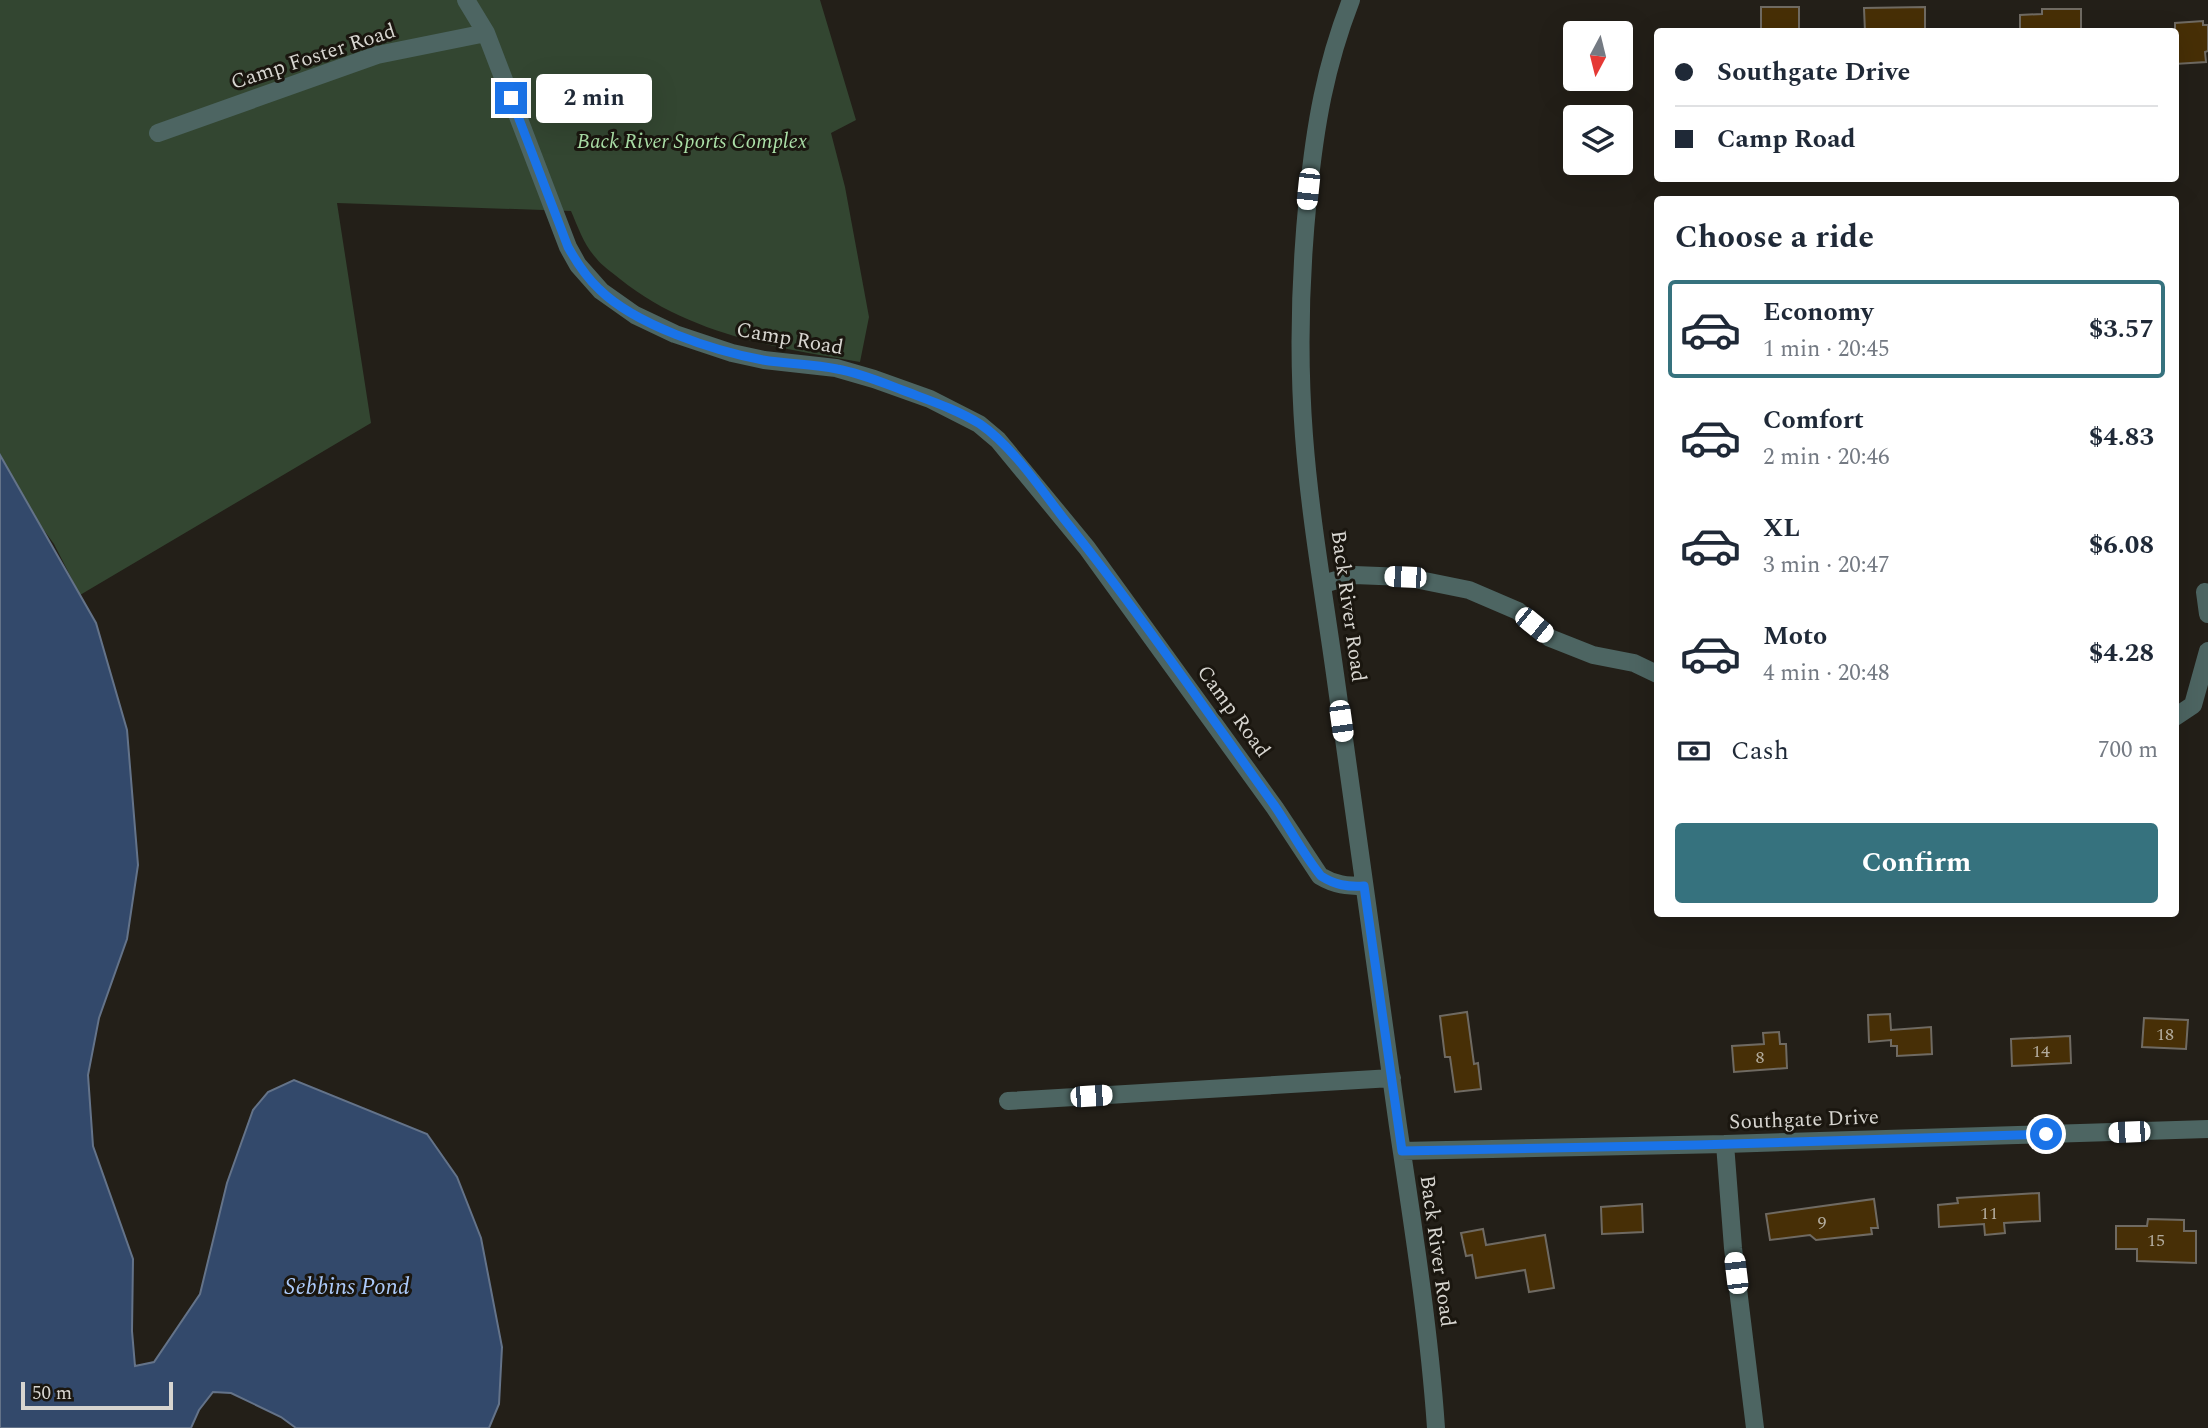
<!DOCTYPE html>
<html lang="en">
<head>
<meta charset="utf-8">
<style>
	:root { --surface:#fff; --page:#f6f6f7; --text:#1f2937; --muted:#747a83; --line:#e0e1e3; --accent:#36727e }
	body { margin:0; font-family:Spectral,serif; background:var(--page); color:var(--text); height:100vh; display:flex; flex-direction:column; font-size:26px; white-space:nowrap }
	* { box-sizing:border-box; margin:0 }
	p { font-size:23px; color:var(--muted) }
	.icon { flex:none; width:38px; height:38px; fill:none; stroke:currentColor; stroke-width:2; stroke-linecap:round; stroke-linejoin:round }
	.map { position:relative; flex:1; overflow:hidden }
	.panel { position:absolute; left:1654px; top:196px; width:525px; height:721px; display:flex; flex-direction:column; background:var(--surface); border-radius:7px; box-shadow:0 7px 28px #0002 }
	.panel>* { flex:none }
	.guide { position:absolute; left:1654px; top:28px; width:525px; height:154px; border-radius:7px; box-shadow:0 7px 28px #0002; display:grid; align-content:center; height:154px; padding:0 21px; background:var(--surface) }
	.needle { width:46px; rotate:187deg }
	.fabs { position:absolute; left:1563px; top:21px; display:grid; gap:14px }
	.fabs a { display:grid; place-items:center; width:70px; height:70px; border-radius:7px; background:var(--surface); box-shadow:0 7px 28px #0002; font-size:35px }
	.scale { position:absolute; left:21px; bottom:18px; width:152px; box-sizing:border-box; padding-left:7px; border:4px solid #d7d5d0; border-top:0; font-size:19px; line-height:24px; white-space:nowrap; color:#d7d5d0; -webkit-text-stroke:5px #1a160f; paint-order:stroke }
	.end { position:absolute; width:32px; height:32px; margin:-16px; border:9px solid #1a73e8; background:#fff; box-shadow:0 0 0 4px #fff }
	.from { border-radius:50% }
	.bubble { position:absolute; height:49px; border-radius:7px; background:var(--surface); box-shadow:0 7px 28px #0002; font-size:23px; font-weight:700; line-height:49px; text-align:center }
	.car { position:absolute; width:21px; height:42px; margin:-21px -10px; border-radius:9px; box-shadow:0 0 5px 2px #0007; background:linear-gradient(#fff 24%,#345 0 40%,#fff 0 76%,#345 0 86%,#fff 0) }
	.guide b { display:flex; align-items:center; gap:24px; height:66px; font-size:26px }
	.guide b+b { border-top:2px solid var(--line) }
	.guide i { width:18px; height:18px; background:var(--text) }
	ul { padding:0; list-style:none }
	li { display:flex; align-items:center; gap:21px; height:98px; margin:0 14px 10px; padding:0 7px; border:4px solid transparent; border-radius:7px }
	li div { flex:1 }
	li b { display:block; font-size:26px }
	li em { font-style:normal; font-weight:700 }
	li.current { border-color:var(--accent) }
	li>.icon { width:63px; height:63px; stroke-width:1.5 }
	h2 { padding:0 21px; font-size:32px; line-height:84px }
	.pay { display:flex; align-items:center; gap:18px; height:77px; padding:0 21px; font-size:26px }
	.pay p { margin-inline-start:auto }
	.cta { display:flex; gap:14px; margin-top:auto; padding:14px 21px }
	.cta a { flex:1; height:80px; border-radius:7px; background:var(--accent); color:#fff; font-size:28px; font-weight:700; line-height:80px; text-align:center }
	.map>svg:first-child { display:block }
</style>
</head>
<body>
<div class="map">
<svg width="2208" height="1428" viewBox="0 0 2208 1428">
	<rect width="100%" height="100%" fill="#231f18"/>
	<path fill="#334631" d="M0,0h820l36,120 -25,13 14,54 24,130 -9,45c-84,-14 -172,-28 -240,-83 -8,-7 -18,-13 -24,-21 -12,-13 -18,-31 -25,-47l-234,-8 34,220 -291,172 -26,-51 -26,-36 -28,-31z"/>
	<path fill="#33496b" stroke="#647389" stroke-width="2" d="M0,455l96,168 31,107 11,135 -11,74 -28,79 -11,57 5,71 40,113 -1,72 3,35 19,-4 46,-68 27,-111 26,-73 15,-18 26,-12 133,54 30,43 24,61 21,109 -3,57 -10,24h-193l-15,-11 -50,-24 -18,-1 -14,18 -8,18h-191z"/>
	<path fill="#472f06" stroke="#6f6a62" stroke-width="2" d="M1761,7h38v25h-38z
		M1925,7v25h-60l-1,-24z
		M2042,9h39v23h-61v-17l22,-1z
		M2203,21v4h5v26l-3,1 1,10 -31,2v-41z
		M1467,1012l7,52 4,-1 3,26 -26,3 -5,-35h-5l-5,-41z
		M1890,1014l1,16 40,-3 1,27 -35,2v-10h-6v-6l-22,2 -1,-27z
		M2144,1018l44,2 -2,29 -44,-2z
		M1779,1032l1,12h6l1,24 -53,4 -2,-26 32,-2 -1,-11z
		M2070,1036l1,27 -59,3 -1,-27z
		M2039,1193l1,28 -36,2 1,10 -20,2 -1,-11 -45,3 -1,-22 20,-2 -1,-5z
		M1874,1199l4,29h-7l1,6 -56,6 -6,-5 -40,5 -4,-26z
		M1642,1204l1,28 -41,2 -1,-27z
		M2148,1219l36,1v11h12v32l-59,-2v-12h-21v-23h31z
		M1483,1229l3,16 59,-10 9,53 -25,4 -4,-22 -49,8 -4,-23 -6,1 -5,-23z"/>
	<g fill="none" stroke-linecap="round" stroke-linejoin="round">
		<path stroke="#4d6562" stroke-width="18" d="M466,0l20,33 82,214 10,18 23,26 34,24 40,19 57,19 32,7 72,8 38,11 56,20 49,25 19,16 89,108 188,260 45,68c15,9 27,10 44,10
			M1351,0c-26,67 -36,126 -43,197 -8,80 -10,160 -4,239 6,80 20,159 31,238 20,150 42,301 63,452 15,100 31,201 38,302
			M158,133l219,-78 109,-22
			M1323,584l31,-9 51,2 64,13 49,21 32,27 43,17 41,8 23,11
			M2205,592l3,22
			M2175,717l18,-12 15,-54
			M1008,1101l384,-23
			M1725,1144l8,104 22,180
			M1402,1151l323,-7 483,-15"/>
	</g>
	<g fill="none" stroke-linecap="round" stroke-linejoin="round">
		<path stroke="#1a73e8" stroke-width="9" d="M511,98l57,149c9,16 18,30 31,42 36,36 115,62 164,71 24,4 50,4 74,9 23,4 44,13 65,21 26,10 54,19 78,34 32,22 60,64 84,95 74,92 141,190 210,286 16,23 29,49 47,71 14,9 26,11 43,10l38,265 296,-6 348,-11"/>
	</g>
	<g text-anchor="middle" stroke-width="6" stroke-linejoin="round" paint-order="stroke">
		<g font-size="18" fill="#b3ac9e">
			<text x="2165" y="1040">18</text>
			<text x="2041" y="1057">14</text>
			<text x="1760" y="1063">8</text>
			<text x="1989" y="1219">11</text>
			<text x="1822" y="1228">9</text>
			<text x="2156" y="1246">15</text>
		</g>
		<g font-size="21" fill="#d7d5d0" stroke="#1a160f">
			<text transform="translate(313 56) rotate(-18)" y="7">Camp Foster Road</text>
			<text transform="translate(790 338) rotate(10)" y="7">Camp Road</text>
			<text transform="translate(1349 606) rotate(82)" y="7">Back River Road</text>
			<text transform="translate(1234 711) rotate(54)" y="7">Camp Road</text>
			<text transform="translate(1804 1119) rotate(-2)" y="7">Southgate Drive</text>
			<text transform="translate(1438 1251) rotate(82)" y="7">Back River Road</text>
		</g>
		<g font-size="21" font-style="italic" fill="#abdfa7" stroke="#1a160f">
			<text x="692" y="148">Back River Sports Complex</text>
		</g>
		<g font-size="23" font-style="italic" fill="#adcbfb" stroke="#1a160f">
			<text x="347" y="1294">Sebbins Pond</text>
		</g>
	</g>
</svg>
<div class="fabs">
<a><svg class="needle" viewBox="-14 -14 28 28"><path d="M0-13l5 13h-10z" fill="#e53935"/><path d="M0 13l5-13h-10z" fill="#747a83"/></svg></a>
<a><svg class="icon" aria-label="layers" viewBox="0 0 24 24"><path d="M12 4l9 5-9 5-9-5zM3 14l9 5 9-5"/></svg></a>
</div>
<div class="scale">50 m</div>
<i class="end from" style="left:2046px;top:1134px"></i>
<i class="end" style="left:511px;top:98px"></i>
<div class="bubble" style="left:536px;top:74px;width:116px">2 min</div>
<i class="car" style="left:1308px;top:189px;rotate:186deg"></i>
<i class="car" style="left:1405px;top:577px;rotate:272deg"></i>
<i class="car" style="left:1534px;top:625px;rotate:129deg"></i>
<i class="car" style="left:1341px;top:721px;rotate:172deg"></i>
<i class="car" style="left:1091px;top:1096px;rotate:86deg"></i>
<i class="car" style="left:2129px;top:1132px;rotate:268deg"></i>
<i class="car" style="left:1736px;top:1273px;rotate:353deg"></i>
<div class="guide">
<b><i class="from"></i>Southgate Drive</b>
<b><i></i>Camp Road</b>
</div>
<section class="panel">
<h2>Choose a ride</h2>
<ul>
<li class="current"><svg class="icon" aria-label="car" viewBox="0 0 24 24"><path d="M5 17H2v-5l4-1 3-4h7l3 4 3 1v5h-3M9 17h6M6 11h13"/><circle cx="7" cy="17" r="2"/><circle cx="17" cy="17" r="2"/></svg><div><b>Economy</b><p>1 min · 20:45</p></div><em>$3.57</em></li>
<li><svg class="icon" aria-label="car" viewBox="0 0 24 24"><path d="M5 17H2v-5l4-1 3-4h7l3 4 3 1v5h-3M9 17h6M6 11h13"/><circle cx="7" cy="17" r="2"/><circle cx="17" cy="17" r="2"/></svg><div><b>Comfort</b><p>2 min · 20:46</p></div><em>$4.83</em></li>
<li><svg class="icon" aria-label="car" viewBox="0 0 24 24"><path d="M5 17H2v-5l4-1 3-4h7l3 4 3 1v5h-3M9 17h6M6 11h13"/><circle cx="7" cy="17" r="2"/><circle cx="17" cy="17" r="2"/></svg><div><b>XL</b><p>3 min · 20:47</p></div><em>$6.08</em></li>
<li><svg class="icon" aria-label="car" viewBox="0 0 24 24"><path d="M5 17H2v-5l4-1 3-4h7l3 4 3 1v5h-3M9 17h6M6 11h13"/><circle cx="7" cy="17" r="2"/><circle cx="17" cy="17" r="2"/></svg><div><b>Moto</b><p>4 min · 20:48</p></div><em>$4.28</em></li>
</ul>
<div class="pay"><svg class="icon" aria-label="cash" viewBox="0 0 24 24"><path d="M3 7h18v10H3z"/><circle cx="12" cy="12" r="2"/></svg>Cash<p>700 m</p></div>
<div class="cta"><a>Confirm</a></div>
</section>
</div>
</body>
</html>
